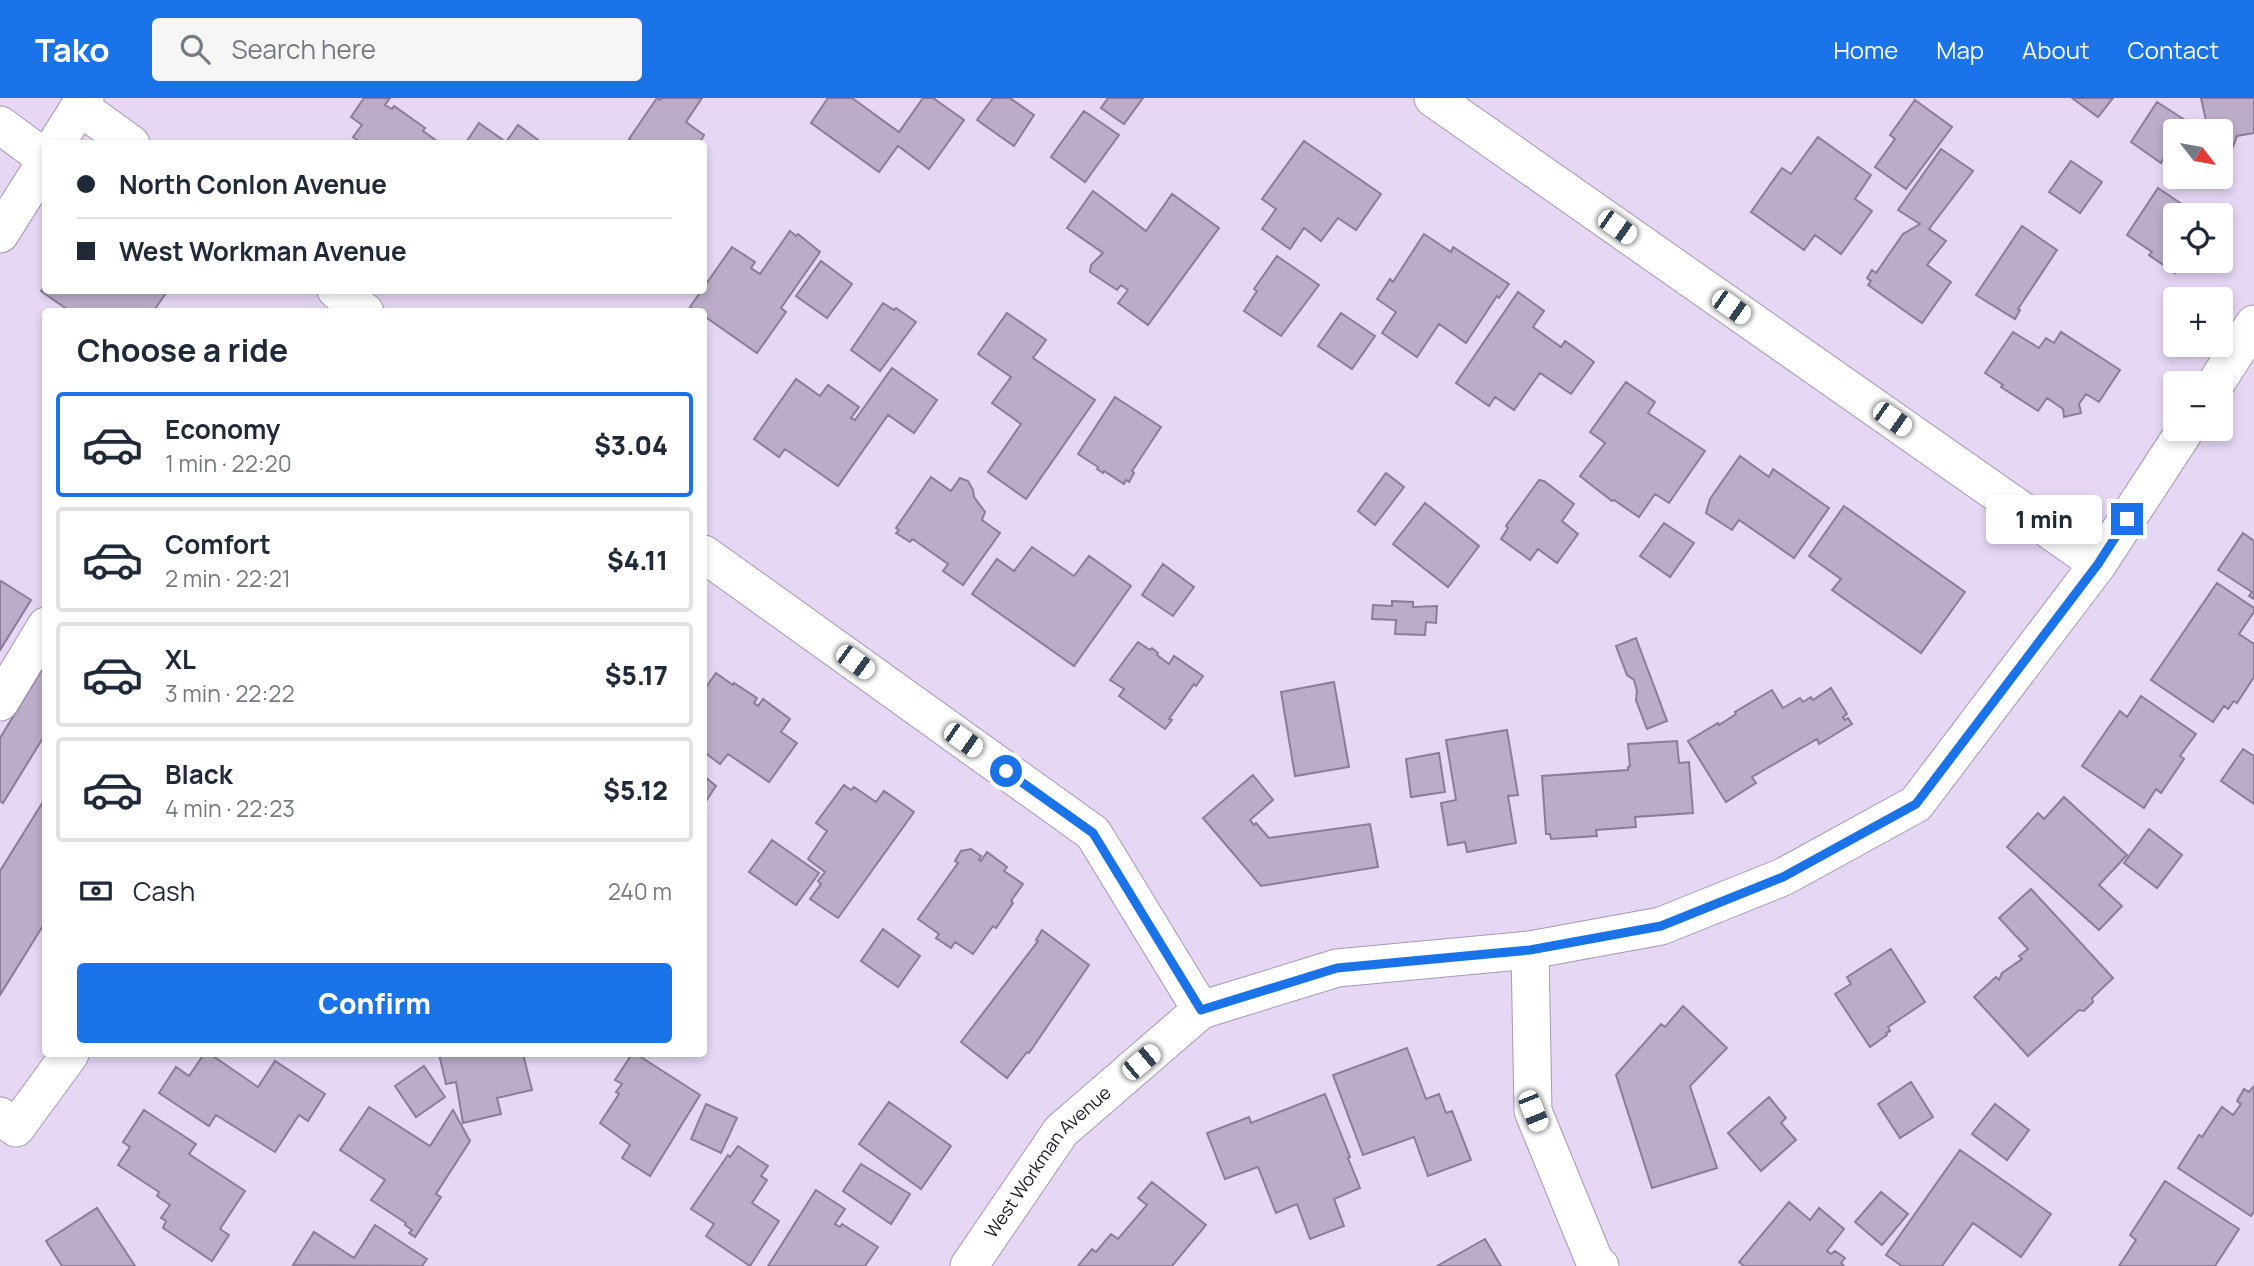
<!DOCTYPE html>
<html lang="en">
<head>
<meta charset="utf-8">
<style>
	:root { --surface:#fff; --page:#f6f6f7; --text:#1f2937; --muted:#747a83; --line:#e0e1e3; --accent:#1a73e8 }
	body { margin:0; font-family:Manrope,sans-serif; background:var(--page); color:var(--text); height:100vh; display:flex; flex-direction:column; font-size:26px; white-space:nowrap }
	* { box-sizing:border-box; margin:0 }
	p { font-size:23px; color:var(--muted) }
	.icon { flex:none; width:38px; height:38px; fill:none; stroke:currentColor; stroke-width:2; stroke-linecap:round; stroke-linejoin:round }
	.map { position:relative; flex:1; overflow:hidden }
	.panel { position:absolute; left:42px; top:210px; width:665px; height:749px; display:flex; flex-direction:column; background:var(--surface); border-radius:7px; box-shadow:0 4px 10px #0003 }
	.panel>* { flex:none }
	.hud { position:absolute; left:42px; top:42px; width:665px; height:154px; border-radius:7px; box-shadow:0 4px 10px #0003; display:grid; align-content:center; height:154px; padding:0 35px; background:var(--surface) }
	.needle { width:46px; rotate:121deg }
	.buttons { position:absolute; left:2163px; top:21px; display:grid; gap:14px }
	.buttons a { display:grid; place-items:center; width:70px; height:70px; border-radius:7px; background:var(--surface); box-shadow:0 4px 10px #0003; font-size:35px }
	.end { position:absolute; width:32px; height:32px; margin:-16px; border:9px solid #1a73e8; background:#fff; box-shadow:0 0 0 4px #fff }
	.from { border-radius:50% }
	.bubble { position:absolute; height:49px; border-radius:7px; background:var(--surface); box-shadow:0 4px 10px #0003; font-size:23px; font-weight:800; line-height:49px; text-align:center }
	.car { position:absolute; width:21px; height:42px; margin:-21px -10px; border-radius:9px; box-shadow:0 0 5px 2px #0007; background:linear-gradient(#fff 24%,#345 0 40%,#fff 0 76%,#345 0 86%,#fff 0) }
	.hud b { display:flex; align-items:center; gap:24px; height:66px; font-size:26px }
	.hud b+b { border-top:2px solid var(--line) }
	.hud i { width:18px; height:18px; background:var(--text) }
	ul { padding:0; list-style:none }
	li { display:flex; align-items:center; gap:21px; height:105px; margin:0 14px 10px; padding:0 21px; border:4px solid var(--line); border-radius:7px }
	li div { flex:1 }
	li b { display:block; font-size:26px }
	li em { font-style:normal; font-weight:800 }
	li.current { border-color:var(--accent) }
	li>.icon { width:63px; height:63px; stroke-width:1.5 }
	h2 { padding:0 35px; font-size:32px; line-height:84px }
	.pay { display:flex; align-items:center; gap:18px; height:77px; padding:0 35px; font-size:26px }
	.pay p { margin-inline-start:auto }
	.cta { display:flex; gap:14px; margin-top:auto; padding:14px 35px }
	.cta a { flex:1; height:80px; border-radius:7px; background:var(--accent); color:#fff; font-size:28px; font-weight:800; line-height:80px; text-align:center }
	header { display:flex; align-items:center; gap:42px; box-sizing:border-box; height:98px; padding:0 35px; background:var(--accent); color:#fff }
	header strong { font-size:33px }
	nav { display:flex; gap:38px; margin-inline-start:auto; font-size:24px }
	.search { width:490px; height:63px; background:var(--page); display:flex; align-items:center; gap:18px; box-sizing:border-box; padding:0 24px; border-radius:7px; color:var(--muted); font-size:26px }
	.map>svg:first-child { display:block }
</style>
</head>
<body>
<header>
<strong>Tako</strong>
<div class="search"><svg class="icon" aria-label="search" viewBox="0 0 24 24"><circle cx="10" cy="10" r="6"/><path d="M15 15l6 6"/></svg>Search here</div>
<nav><a>Home</a><a>Map</a><a>About</a><a>Contact</a></nav>
</header>
<div class="map">
<svg width="2254" height="1168" viewBox="0 0 2254 1168">
	<rect width="100%" height="100%" fill="#e6d7f5"/>
	<path fill="#bbadca" stroke="#8b7d99" stroke-width="2" d="M364,0h26l-5,7 7,4 2,-3 31,22 -2,3 18,13h-85l2,-3 -5,-4 9,-12 -11,-8z
		M657,0l3,2 2,-2h40l-16,24 18,13 -5,9h-63l-7,-5z
		M828,0h24l47,34 24,-34h10l31,22 -35,49 -31,-23 -19,26 -68,-49z
		M993,0h17l24,17 -20,31 -37,-26z
		M1108,0h35l-19,26 -23,-16z
		M2072,0h41l-15,19z
		M2201,0h53v35l-17,3 -10,27 -6,-4v-28h-18l4,-6z
		M1915,2l37,27 -46,62 -31,-22 20,-28 -5,-4z
		M2157,4l42,27 -1,2h-23v28l-8,-6 -6,10 -30,-21z
		M1084,13l35,24 -34,47 -34,-25z
		M479,25l27,19 12,-17 20,15 -3,4h-70z
		M1818,39l53,38 -16,24 17,12 -31,43 -26,-19 -11,15 -53,-38 31,-44 9,6z
		M1304,43l77,53 -25,36 -18,-12 -17,23 -17,-13 -14,21 -28,-20 14,-20 -14,-10z
		M1941,51l32,22 -44,58 17,12 -19,24 24,17 -29,41 -54,-38 3,-4 -4,-3 5,-8 4,3 27,-39 17,-10 -22,-14z
		M2071,63l31,21 -22,31 -31,-21z
		M2183,79h25l-7,11z
		M2158,90l40,27h-23v46h8l-8,12 -26,-18 3,-3 -25,-17z
		M1093,93l53,40 26,-37 47,34 -71,97 -30,-22 10,-13 -7,-5 -4,5 -27,-18 1,-7 12,-12 -36,-25z
		M2022,128l35,24 -39,59 2,1 -5,9 -39,-24z
		M790,133l6,5 2,-2 22,18 -39,56 5,4 -29,41 -53,-37v-4h-7l-7,-5 42,-60 23,15 -4,6 9,6z
		M1424,136l27,18 2,-5 56,37 -10,14 -2,-2 -31,47 -27,-19 -22,33 -35,-24 14,-21 -19,-13 13,-20 3,3z
		M1277,158l42,29 -38,51 -37,-25 13,-20 -3,-2z
		M821,163l31,23 -25,34 -31,-22z
		M46,187v5h122l-15,22h-82l-30,-21z
		M1518,194l26,19 -11,16 28,20 4,-6 29,21 -23,32 -31,-21 -26,37 -19,-13 -6,9 -33,-23z
		M883,205l11,7 2,-2 20,14 -36,49 -29,-21z
		M1007,215l39,27 -13,18 62,42 -69,99 -38,-27 33,-48 -29,-21 19,-26 -33,-23z
		M1341,215l34,23 -23,33 -34,-23z
		M2013,234l26,16 7,-10 8,5 7,-11 59,38 -21,32 -13,-8 -7,10 2,9 -17,4 -1,-8 -16,-11 -9,13 -37,-24 2,-2 -18,-12z
		M892,270l45,32 -23,33 -26,-18 -50,71 -53,-37 -6,8 -25,-18 42,-60 24,17 8,-11 31,22 -8,11 4,2z
		M1626,284l29,20 -7,11 57,38 -36,52 -14,-9 -16,23 -25,-17 -2,1 -32,-25 25,-33 -15,-11z
		M1115,299l46,30 -29,44 2,2 -5,9 -3,-2 -2,4 -20,-13 -1,2 -6,-4 1,-2 -20,-13z
		M1740,358l29,21 4,-8 56,39 -35,50 -55,-38 -7,10 -26,-17 4,-14z
		M1386,375l18,14 -29,38 -17,-14z
		M931,379l20,14 9,-13 8,3 5,9 1,7 11,15 -3,8 18,13 -37,52 -20,-14 5,-7 -34,-24 -2,-1 -2,3 -14,-9 3,-3 -3,-2z
		M1539,382l5,1 30,23 -12,17 16,13 -21,29 -19,-14 -8,11 -29,-21 7,-11 -2,-2z
		M1425,405l54,43 -31,41 -55,-43z
		M1844,408l121,86 -44,61 -89,-63 9,-11 -32,-23z
		M1664,425l30,20 -24,34 -30,-21z
		M2243,435l11,8v58l-5,-3 3,-4 -34,-22z
		M1032,449l42,29 15,-20 42,30 -57,80 -102,-72 25,-35 17,12z
		M1163,466l31,23 -21,29 -31,-21z
		M1,483l30,19 -31,50v-68z
		M2217,485l37,25v4l-15,22 15,10v33l-17,26 -3,-2 -6,8 -4,-3 -11,16 -62,-42z
		M1392,503l21,1v5l24,-1 -1,17 -10,-1 -1,13 -30,-1 1,-14 -24,-1 1,-14 19,1z
		M1636,540l31,83 -20,8 -11,-29 1,-9 -3,-11 -7,-5 -11,-29z
		M1138,544l12,8 2,-2 6,5 -1,2 12,9 5,-8 29,20 -7,10 -2,-2 -25,35 3,1 -7,9 -46,-33 5,-7 -14,-9z
		M46,565v70l-43,70 -3,-2v-63z
		M716,575l17,12 1,-2 23,15 -3,5 4,3 5,-7 27,20 -9,13 16,11 -28,39 -41,-28 -8,10 -16,-12v-62z
		M1334,584l15,85 -54,9 -14,-84z
		M1831,590l16,26 -4,3 2,3 3,-2 4,6 -33,20 -2,-5 -65,38 4,6 -30,19 -38,-61 30,-18 1,2 17,-11 -1,-2 37,-22 11,18 17,-10 3,4 8,-5 2,3z
		M2141,598l55,38 -16,22 4,3 -23,34 -5,-4 -12,19 -62,-42 38,-55 7,6z
		M1507,632l11,65 -10,1 8,47 -49,9 -2,-10 -17,3 -7,-42 15,-3 -10,-60z
		M1677,643l2,22 10,-1 4,51 -58,4 1,10 -40,3 1,6 -46,3 -1,-5h-4l-4,-58 86,-6v-3l2,-1 -2,-22z
		M2243,651l11,7v48l-33,-23z
		M1439,655l6,39 -34,5 -5,-38z
		M1253,677l20,25 -23,20 4,5 2,-2 13,15 101,-14 8,43 -117,19 -58,-68z
		M704,678l12,10 -12,18z
		M844,687l7,5 3,-3 22,15 8,-11 30,21 -76,106 -28,-19 11,-15 -3,-3 7,-9 -17,-13 19,-28 -11,-8z
		M46,699v124l-46,74v-124z
		M2064,699l63,58 -28,30 23,21 -23,24 -92,-83 31,-34 6,6z
		M2149,731l33,26 -25,33 -33,-25z
		M772,742l47,33 -23,32 -47,-33z
		M971,751l10,7 -2,3 2,2 6,-9 20,15 -3,4 19,13 -12,17 2,2 -17,25 -3,-2 -20,28 -18,-12 -4,6 -15,-10 3,-4 -21,-15 40,-56 -3,-2 6,-10z
		M2031,791l82,89 -21,20 1,4 -9,9 -5,-1 -51,46 -54,-59 22,-20 3,3 3,-7 20,-14 -3,-3 9,-7 -29,-31z
		M883,831l37,27 -22,31 -37,-26z
		M1042,832l47,35 -60,88 -2,-1 -20,26 -46,-36 77,-101 -2,-1z
		M1891,851l34,53 -37,25 2,4 -4,2 1,2 -17,12 -35,-53 16,-10 -4,-7z
		M1683,908l44,42 -37,38 27,82 -65,20 -36,-113 45,-51 4,3z
		M1407,950l19,51 13,-5 7,19 6,-2 19,49 -43,16 -14,-39 -51,18 -30,-80z
		M204,956h6l48,33 17,-26 50,33 -17,27 -9,-6 -24,37 -59,-37 -7,11 -50,-33 17,-26 13,9z
		M439,956h84l9,36 -35,8 4,16 -38,9 -7,-41 -10,2z
		M632,956h4l64,41 -50,81 -28,-18 8,-13 -30,-22 19,-29 -3,-2 6,-8 -7,-4z
		M424,968l21,31 -29,20 -21,-31z
		M1911,984l22,35 -33,21 -22,-34z
		M2254,988v125l-3,5 -73,-48 21,-33 3,2 20,-30 11,8 8,-11 -4,-3 7,-12 5,3z
		M1325,996l25,63 -2,1 12,30 -26,11 10,27 -34,13 -13,-35 -21,9 -18,-46 -33,12 -18,-46 42,-16 2,6z
		M1769,999l17,21 -5,5 15,17 -35,31 -33,-38z
		M889,1004l62,44 -30,43 -62,-45z
		M706,1006l31,14 -16,35 -30,-14z
		M1995,1006l34,26 -22,30 -35,-26z
		M369,1009l61,39 23,-36 17,31 -34,53 5,3 -26,40 -6,-4 3,-3 -7,-5 1,-2 -35,-23 14,-20 -45,-30z
		M144,1012l52,34 -7,10 56,37 -25,38 9,6 -17,26 -49,-33 3,-7 -5,-3 9,-13 -13,-9 2,-4 -41,-27 12,-18 -7,-5z
		M738,1048l30,20 -7,10 6,4 -15,23 27,18 -29,45 -44,-30 8,-12 -23,-15 37,-54 2,2z
		M1960,1052l91,64 -30,43 -48,-34 -31,43h-40l-16,-11z
		M861,1066l49,30 -19,30 -48,-33z
		M2165,1083l74,48 -24,37h-96l17,-26 -6,-5z
		M1152,1084l54,43 -34,41h-94l14,-17 4,3 15,-18 7,5 29,-34 -9,-7z
		M816,1092l29,19 -10,15 5,3 2,-3 36,23 -13,19h-97z
		M1881,1094l27,22 -26,31 -27,-23z
		M1789,1104l21,18 9,-12 25,21 -17,22 4,3 4,-3 10,7 -4,5 3,3h-100l-5,-4z
		M97,1110l38,58h-73l-16,-25z
		M375,1127l52,34 -5,7 -129,-1 21,-33 40,26z
		M1485,1141l16,27h-64z"/>
	<g fill="none" stroke-linecap="round" stroke-linejoin="round">
		<defs>
			<g id="minor">
				<path d="M1433,0l665,466"/>
				<path d="M80,9l51,37"/>
				<path d="M0,27l46,34"/>
				<path d="M56,46l29,-46"/>
				<path d="M0,136l46,-73"/>
				<path d="M336,192l29,22"/>
				<path d="M2216,285l38,-59"/>
				<path d="M704,456l389,279 108,177"/>
				<path d="M0,604l46,-76"/>
				<path d="M1530,852l3,161 61,149 6,6"/>
				<path d="M0,1018l16,12 54,-74"/>
				<path id="s1" d="M969,1168l92,-135 140,-121 136,-42 193,-18 131,-24 122,-49 133,-73 182,-240 88,-135"/>
			</g>
		</defs>
		<use href="#minor" stroke="#a798b5" stroke-width="39"/>
		<use href="#minor" stroke="#fff" stroke-width="37"/>
	</g>
	<g fill="none" stroke-linecap="round" stroke-linejoin="round">
		<path stroke="#1a73e8" stroke-width="9" d="M1006,673l87,62 108,177 136,-42 193,-18 131,-24 122,-49 133,-73 182,-240 29,-45"/>
	</g>
	<g text-anchor="middle" stroke-width="7" stroke-linejoin="round" paint-order="stroke">
		<g font-size="18" fill="#221c27" stroke="#e6d7f5">
			<text dy="6" stroke="none"><textPath href="#s1" startOffset="131">West Workman Avenue</textPath></text>
		</g>
	</g>
</svg>
<div class="buttons">
<a><svg class="needle" viewBox="-14 -14 28 28"><path d="M0-13l5 13h-10z" fill="#e53935"/><path d="M0 13l5-13h-10z" fill="#747a83"/></svg></a>
<a><svg class="icon" aria-label="locate" viewBox="0 0 24 24"><circle cx="12" cy="12" r="6"/><path d="M12 2v4M12 18v4M2 12h4M18 12h4"/></svg></a>
<a>+</a>
<a>−</a>
</div>
<i class="end from" style="left:1006px;top:673px"></i>
<i class="end" style="left:2127px;top:421px"></i>
<div class="bubble" style="left:1986px;top:397px;width:116px">1 min</div>
<i class="car" style="left:1617px;top:129px;rotate:125deg"></i>
<i class="car" style="left:1731px;top:209px;rotate:125deg"></i>
<i class="car" style="left:1892px;top:321px;rotate:125deg"></i>
<i class="car" style="left:855px;top:564px;rotate:126deg"></i>
<i class="car" style="left:963px;top:642px;rotate:125deg"></i>
<i class="car" style="left:1141px;top:964px;rotate:50deg"></i>
<i class="car" style="left:1533px;top:1013px;rotate:158deg"></i>
<div class="hud">
<b><i class="from"></i>North Conlon Avenue</b>
<b><i></i>West Workman Avenue</b>
</div>
<section class="panel">
<h2>Choose a ride</h2>
<ul>
<li class="current"><svg class="icon" aria-label="car" viewBox="0 0 24 24"><path d="M5 17H2v-5l4-1 3-4h7l3 4 3 1v5h-3M9 17h6M6 11h13"/><circle cx="7" cy="17" r="2"/><circle cx="17" cy="17" r="2"/></svg><div><b>Economy</b><p>1 min · 22:20</p></div><em>$3.04</em></li>
<li><svg class="icon" aria-label="car" viewBox="0 0 24 24"><path d="M5 17H2v-5l4-1 3-4h7l3 4 3 1v5h-3M9 17h6M6 11h13"/><circle cx="7" cy="17" r="2"/><circle cx="17" cy="17" r="2"/></svg><div><b>Comfort</b><p>2 min · 22:21</p></div><em>$4.11</em></li>
<li><svg class="icon" aria-label="car" viewBox="0 0 24 24"><path d="M5 17H2v-5l4-1 3-4h7l3 4 3 1v5h-3M9 17h6M6 11h13"/><circle cx="7" cy="17" r="2"/><circle cx="17" cy="17" r="2"/></svg><div><b>XL</b><p>3 min · 22:22</p></div><em>$5.17</em></li>
<li><svg class="icon" aria-label="car" viewBox="0 0 24 24"><path d="M5 17H2v-5l4-1 3-4h7l3 4 3 1v5h-3M9 17h6M6 11h13"/><circle cx="7" cy="17" r="2"/><circle cx="17" cy="17" r="2"/></svg><div><b>Black</b><p>4 min · 22:23</p></div><em>$5.12</em></li>
</ul>
<div class="pay"><svg class="icon" aria-label="cash" viewBox="0 0 24 24"><path d="M3 7h18v10H3z"/><circle cx="12" cy="12" r="2"/></svg>Cash<p>240 m</p></div>
<div class="cta"><a>Confirm</a></div>
</section>
</div>
</body>
</html>
